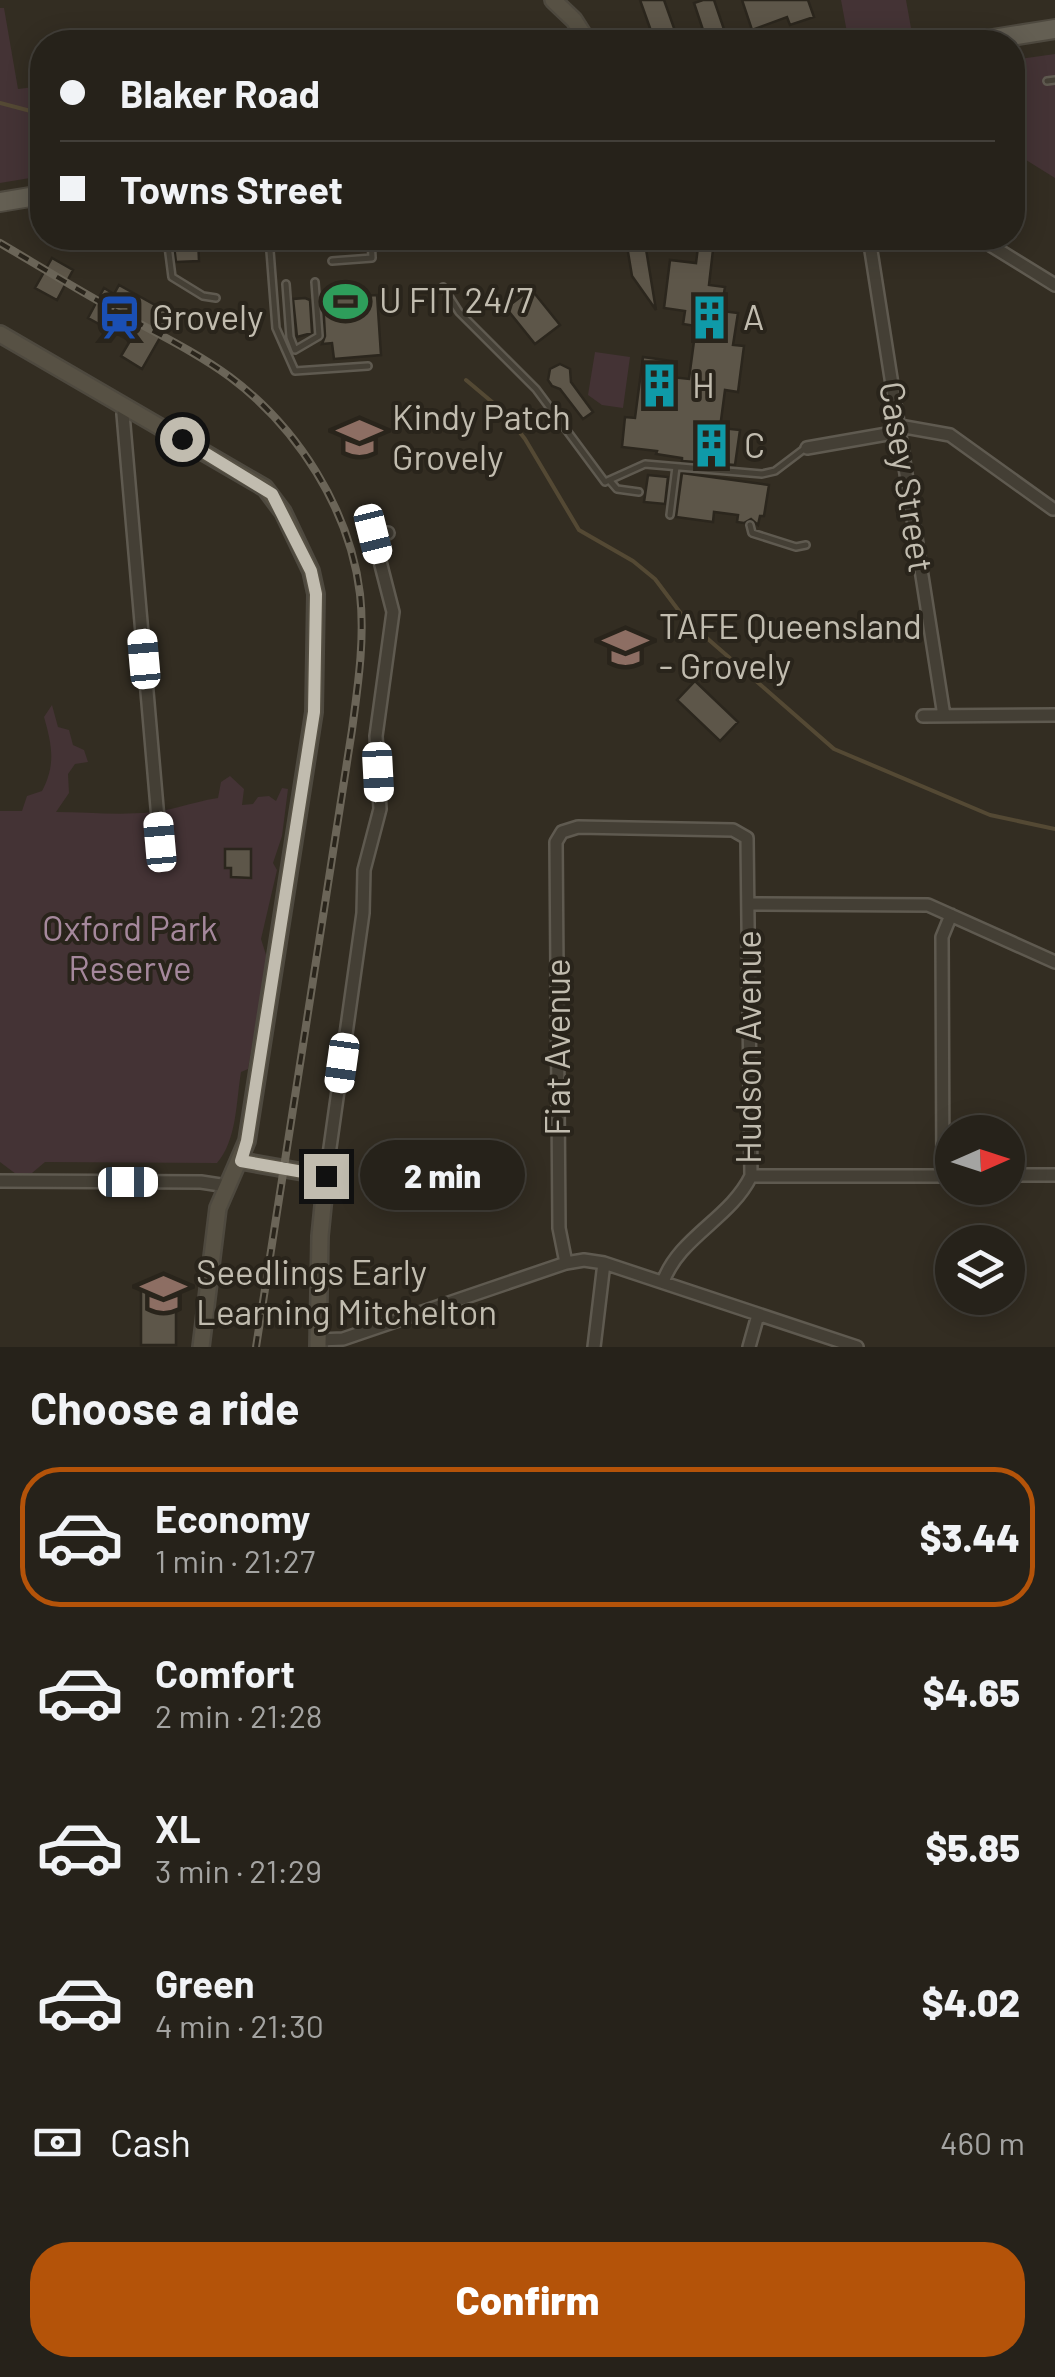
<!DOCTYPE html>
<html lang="en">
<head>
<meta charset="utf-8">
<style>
	:root { --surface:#26221a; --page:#2e2a23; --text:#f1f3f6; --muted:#a4a4a2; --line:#423f39; --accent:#b45309 }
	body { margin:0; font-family:Barlow,sans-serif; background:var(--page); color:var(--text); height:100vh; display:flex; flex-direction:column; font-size:38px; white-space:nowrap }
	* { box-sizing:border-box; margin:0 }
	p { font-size:32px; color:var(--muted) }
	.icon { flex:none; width:55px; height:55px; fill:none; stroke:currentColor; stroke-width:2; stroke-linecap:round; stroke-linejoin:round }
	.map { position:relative; height:1347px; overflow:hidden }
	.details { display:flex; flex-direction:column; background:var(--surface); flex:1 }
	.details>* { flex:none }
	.hud { position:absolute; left:30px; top:30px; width:995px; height:220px; border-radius:40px; box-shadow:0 5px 25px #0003,0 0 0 2px var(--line); display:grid; align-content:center; height:220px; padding:0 30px; background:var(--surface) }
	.needle { width:65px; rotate:87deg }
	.tools { position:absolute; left:935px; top:1115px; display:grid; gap:20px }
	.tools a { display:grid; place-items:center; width:90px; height:90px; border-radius:50%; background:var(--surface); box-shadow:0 5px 25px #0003,0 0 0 2px var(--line); font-size:50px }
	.end { position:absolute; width:45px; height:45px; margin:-22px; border:12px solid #c1bcaf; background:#111; box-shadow:0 0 0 5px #111 }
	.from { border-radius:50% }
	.bubble { position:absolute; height:70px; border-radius:35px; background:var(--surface); box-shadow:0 5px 25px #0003,0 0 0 2px var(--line); font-size:32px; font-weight:800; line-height:70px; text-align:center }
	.car { position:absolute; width:30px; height:60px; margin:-30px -15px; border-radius:12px; box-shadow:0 0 8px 2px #0007; background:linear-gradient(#fff 24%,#345 0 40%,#fff 0 76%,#345 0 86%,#fff 0) }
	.hud b { display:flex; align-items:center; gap:35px; height:95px; font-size:38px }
	.hud b+b { border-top:2px solid var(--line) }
	.hud i { width:25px; height:25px; background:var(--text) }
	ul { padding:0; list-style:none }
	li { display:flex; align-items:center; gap:30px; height:140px; margin:0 20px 15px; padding:0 10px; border:5px solid transparent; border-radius:40px }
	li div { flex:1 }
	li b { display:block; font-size:38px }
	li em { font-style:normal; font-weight:800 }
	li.active { border-color:var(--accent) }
	li>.icon { width:90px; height:90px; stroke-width:1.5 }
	h2 { padding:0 30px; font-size:45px; line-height:120px }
	.pay { display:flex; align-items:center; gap:25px; height:110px; padding:0 30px; font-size:38px }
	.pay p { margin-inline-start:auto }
	.button { display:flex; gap:20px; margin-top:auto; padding:20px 30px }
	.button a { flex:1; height:115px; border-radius:40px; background:var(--accent); color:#fff; font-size:40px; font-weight:800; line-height:115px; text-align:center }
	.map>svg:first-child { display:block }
</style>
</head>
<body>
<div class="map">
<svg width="1055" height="1347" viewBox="0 0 1055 1347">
	<rect width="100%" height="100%" fill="#332d22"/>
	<path fill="#443335" d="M841,0h65l5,28 -63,10z
		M0,8h4l14,81 24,-3v90l-42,7z
		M1055,54v124l-42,-26 -1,-92z
		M595,352l35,5 -7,51 -21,-3 -14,-10z
		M52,705l6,22 11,3 4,15 11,5 4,12 -13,2 -7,10 1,19 -13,19c39,0 84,6 123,-5 12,-3 25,-7 39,-9l3,-16 9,-6 14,13 -2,16 11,-1 5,-7 11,-1 7,5 6,-13 6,1 -6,47 -9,27 4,7 -16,69 6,19 -19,111 -7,3c-5,30 -4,68 -24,91l-172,-1 -13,11 -16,1 -16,-12v-351h22l5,-15 15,-5c14,-26 10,-46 2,-74z"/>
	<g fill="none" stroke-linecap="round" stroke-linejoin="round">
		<path stroke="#544934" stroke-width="4" d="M0,103l42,11
			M466,380l38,32 21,27 54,91 54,31 22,18 30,40 149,130 156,66 65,14"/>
	</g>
	<path fill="#5d5649" stroke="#2b261d" stroke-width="2.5" d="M640,0h24l15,42h-24z
		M703,0h11l13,38 -20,4 -13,-39z
		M742,0h66l6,17 -24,8 -3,-8 -35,13z
		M173,238h25l1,23 -23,1z
		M699,239l15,2 -5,44 16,2 -4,24 17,2 -5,32 11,1 -6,46 -13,-2 -5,38 20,2 -5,35 -53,-4v-3l-26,-4 1,-3 -35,-4 3,-30 10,1 8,-61 29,4 -2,16 19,2 7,-53 -13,-2 2,-13 -21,-3 6,-48 26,3z
		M645,243l11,67 -24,-34 -5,-30z
		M52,258l21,12 -16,30 -22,-12z
		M119,285l54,30 -31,54 -21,-13 9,-15 -42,-23 16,-30 10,6z
		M531,289l29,36 -25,19 -29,-36z
		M377,295l4,60 -47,4 -2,-16 -10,1 3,-8 -2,-37z
		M305,298l5,2 2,33 -15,4 -4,-38z
		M560,364l10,5 1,13 22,30 -10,7 -23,-30 -8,-3 -4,-6 2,-11z
		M682,473l87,12 -5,31h-4l-2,9 -7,-6 -7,4 -7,-1 1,-7 -24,-3 -1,10 -37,-5z
		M648,475l20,2 -3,27 -21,-2z
		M695,681l43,41 -18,19 -43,-41z
		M225,849h26v29l-20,-1v-9h-6z
		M141,1283h16v5h19v57h-35z"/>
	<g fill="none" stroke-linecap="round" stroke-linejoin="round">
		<defs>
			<path id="lane" d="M1047,81l8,-1
				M167,238l5,39 31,19 13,2
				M269,238l7,90 19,43 73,-5
				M332,261l40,-3 -1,-20
				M286,284l4,53 5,13 24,-14 -4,-54
				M443,287l16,25 77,77 69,93 40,-18 117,10 13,-3 29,-22
				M610,481l7,8 22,3
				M670,515l6,-48
				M750,525l2,8 44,14 10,-2"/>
			<path id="street" d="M869,238l75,478
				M979,238l76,47
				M127,407l-4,7 37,428
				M807,448l80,-14 18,-7 45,8 103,74
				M923,716l132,-1
				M749,904l179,1 127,57
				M1008,1175h47
				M326,1176l37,-263 1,-43 16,-61 -4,-73 17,-124 -20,-78 15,-1
				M751,1176h201
				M943,1176l-1,-239 9,-22
				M0,1181l201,1 26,4
				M566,1263l-7,-35 -3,-386 6,-10 16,-5 155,3 14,8 4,338c-21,43 -72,61 -88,106
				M319,1340l24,-1 223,-76 18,-3 20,3 253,84
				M594,1347l10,-84
				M749,1347l9,-32"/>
			<path id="secondary" d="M553,0l21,20 14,22
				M0,334l265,154 18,24 28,59 5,23 -2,118 -67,429 -29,67 -17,139
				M241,1161l85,15 -6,60 -2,111"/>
			<path id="primary" d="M974,42l81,-13
				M0,202l42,-7"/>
		</defs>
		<use href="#lane" stroke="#5f5a50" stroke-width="10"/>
		<use href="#street" stroke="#5f5a50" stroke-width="16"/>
		<use href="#secondary" stroke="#4e493f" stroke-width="20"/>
		<use href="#primary" stroke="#4e493f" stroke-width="22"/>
		<use href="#lane" stroke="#443f35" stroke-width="5"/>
		<use href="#street" stroke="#443f35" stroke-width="11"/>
		<use href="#secondary" stroke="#575144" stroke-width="15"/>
		<use href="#primary" stroke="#645f53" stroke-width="18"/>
		<defs>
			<path id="rail" d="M0,243c39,23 78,47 118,69 38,21 78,40 112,65 67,50 120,132 130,217 5,45 -2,91 -8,136l-96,617"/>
		</defs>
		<use href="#rail" stroke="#6b6558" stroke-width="8"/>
		<use href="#rail" stroke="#29241b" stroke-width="4" stroke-dasharray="11" stroke-linecap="butt"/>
	</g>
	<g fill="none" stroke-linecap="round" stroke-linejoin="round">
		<path stroke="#c1bcaf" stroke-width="12" d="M182,439l90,55 39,77 5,23 -2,118 -67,429 -6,20 85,15"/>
	</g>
	<defs>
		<symbol id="stadium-bare" viewBox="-9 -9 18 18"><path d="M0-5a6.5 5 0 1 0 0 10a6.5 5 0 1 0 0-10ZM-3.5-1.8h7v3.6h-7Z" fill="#2e9e5b" stroke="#29241b" stroke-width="2.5" paint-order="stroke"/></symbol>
		<symbol id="station-bare" viewBox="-9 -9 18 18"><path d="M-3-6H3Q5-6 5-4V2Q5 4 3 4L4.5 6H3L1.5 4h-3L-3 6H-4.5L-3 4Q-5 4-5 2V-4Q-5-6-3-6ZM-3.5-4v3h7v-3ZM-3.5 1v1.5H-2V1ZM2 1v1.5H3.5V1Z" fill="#1a4fb4" stroke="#29241b" stroke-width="2.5" paint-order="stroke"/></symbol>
		<symbol id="building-bare" viewBox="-9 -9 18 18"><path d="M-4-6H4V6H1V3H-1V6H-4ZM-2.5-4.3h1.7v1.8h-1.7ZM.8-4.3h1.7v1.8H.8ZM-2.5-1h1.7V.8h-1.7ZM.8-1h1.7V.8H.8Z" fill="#0f9aa8" stroke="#29241b" stroke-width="2.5" paint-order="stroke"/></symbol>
		<symbol id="school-bare" viewBox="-9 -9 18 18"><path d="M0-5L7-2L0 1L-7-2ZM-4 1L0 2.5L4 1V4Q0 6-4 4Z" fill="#8d6e63" stroke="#29241b" stroke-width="2.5" paint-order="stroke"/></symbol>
		<symbol id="university-bare" viewBox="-9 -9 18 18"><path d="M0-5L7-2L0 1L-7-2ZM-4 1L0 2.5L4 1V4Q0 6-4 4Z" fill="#8d6e63" stroke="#29241b" stroke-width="2.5" paint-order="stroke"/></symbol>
	</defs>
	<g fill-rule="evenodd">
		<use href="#stadium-bare" x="314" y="270" width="63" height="63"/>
		<use href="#station-bare" x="88" y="286" width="63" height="63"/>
		<use href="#building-bare" x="678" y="286" width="63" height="63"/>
		<use href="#building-bare" x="628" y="354" width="63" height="63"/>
		<use href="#school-bare" x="328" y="406" width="63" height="63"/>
		<use href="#building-bare" x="680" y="414" width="63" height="63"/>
		<use href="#university-bare" x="594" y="616" width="63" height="63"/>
		<use href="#school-bare" x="132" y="1262" width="63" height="63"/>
	</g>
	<g text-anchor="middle" stroke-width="8" stroke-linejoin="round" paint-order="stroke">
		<g font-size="35" fill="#c1bcaf" stroke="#29241b" text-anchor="start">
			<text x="379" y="313">U FIT 24/7</text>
			<text x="152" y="330">Grovely</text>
			<text x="743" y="330">A</text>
			<text x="692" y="398">H</text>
			<text x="392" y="430">Kindy Patch<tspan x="392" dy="40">Grovely</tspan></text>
			<text x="744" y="458">C</text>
			<text x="659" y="639">TAFE Queensland<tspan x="659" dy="40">- Grovely</tspan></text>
			<text x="196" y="1285">Seedlings Early<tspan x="196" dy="40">Learning Mitchelton</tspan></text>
		</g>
		<g font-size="35" fill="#c1bcaf" stroke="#29241b">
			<text transform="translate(906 477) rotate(81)" y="12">Casey Street</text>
			<text transform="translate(558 1047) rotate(-90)" y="12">Fiat Avenue</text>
			<text transform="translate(749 1047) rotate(-90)" y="12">Hudson Avenue</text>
		</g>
		<g font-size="35" fill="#a5889c" stroke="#29241b">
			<text x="130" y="941">Oxford Park<tspan x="130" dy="40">Reserve</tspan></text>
		</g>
	</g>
</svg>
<div class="tools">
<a><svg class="needle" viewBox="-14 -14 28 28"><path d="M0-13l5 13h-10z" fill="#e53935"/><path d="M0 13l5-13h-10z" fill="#a4a4a2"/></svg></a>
<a><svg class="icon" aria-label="layers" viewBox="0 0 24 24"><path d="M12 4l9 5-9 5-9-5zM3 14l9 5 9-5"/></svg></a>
</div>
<i class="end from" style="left:182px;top:439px"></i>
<i class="end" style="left:326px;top:1176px"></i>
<div class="bubble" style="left:360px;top:1140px;width:165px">2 min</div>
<i class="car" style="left:373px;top:534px;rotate:166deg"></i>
<i class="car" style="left:144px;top:659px;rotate:355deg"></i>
<i class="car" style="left:378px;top:772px;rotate:177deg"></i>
<i class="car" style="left:160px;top:842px;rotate:355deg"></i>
<i class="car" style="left:342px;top:1063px;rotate:188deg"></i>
<i class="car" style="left:128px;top:1182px;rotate:90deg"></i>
<div class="hud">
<b><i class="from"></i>Blaker Road</b>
<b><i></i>Towns Street</b>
</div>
</div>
<section class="details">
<h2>Choose a ride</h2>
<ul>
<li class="active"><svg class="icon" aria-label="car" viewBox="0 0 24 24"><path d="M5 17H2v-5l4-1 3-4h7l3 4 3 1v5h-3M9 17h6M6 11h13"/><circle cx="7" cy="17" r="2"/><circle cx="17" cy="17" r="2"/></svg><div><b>Economy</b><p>1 min · 21:27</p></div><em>$3.44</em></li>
<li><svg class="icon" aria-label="car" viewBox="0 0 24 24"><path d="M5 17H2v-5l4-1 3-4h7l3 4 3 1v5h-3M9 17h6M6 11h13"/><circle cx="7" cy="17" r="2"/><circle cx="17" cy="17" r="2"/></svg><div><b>Comfort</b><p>2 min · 21:28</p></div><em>$4.65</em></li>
<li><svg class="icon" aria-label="car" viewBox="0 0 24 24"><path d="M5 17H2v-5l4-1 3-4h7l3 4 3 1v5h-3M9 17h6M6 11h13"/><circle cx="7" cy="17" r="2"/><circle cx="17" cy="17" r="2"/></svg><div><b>XL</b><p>3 min · 21:29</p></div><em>$5.85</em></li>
<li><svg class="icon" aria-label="car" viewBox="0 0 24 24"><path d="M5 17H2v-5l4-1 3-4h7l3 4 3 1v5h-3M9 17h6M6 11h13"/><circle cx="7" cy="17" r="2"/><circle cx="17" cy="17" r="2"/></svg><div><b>Green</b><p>4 min · 21:30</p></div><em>$4.02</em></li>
</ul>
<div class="pay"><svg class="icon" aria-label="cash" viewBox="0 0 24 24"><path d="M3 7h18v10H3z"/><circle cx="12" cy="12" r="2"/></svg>Cash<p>460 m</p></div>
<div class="button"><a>Confirm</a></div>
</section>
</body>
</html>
